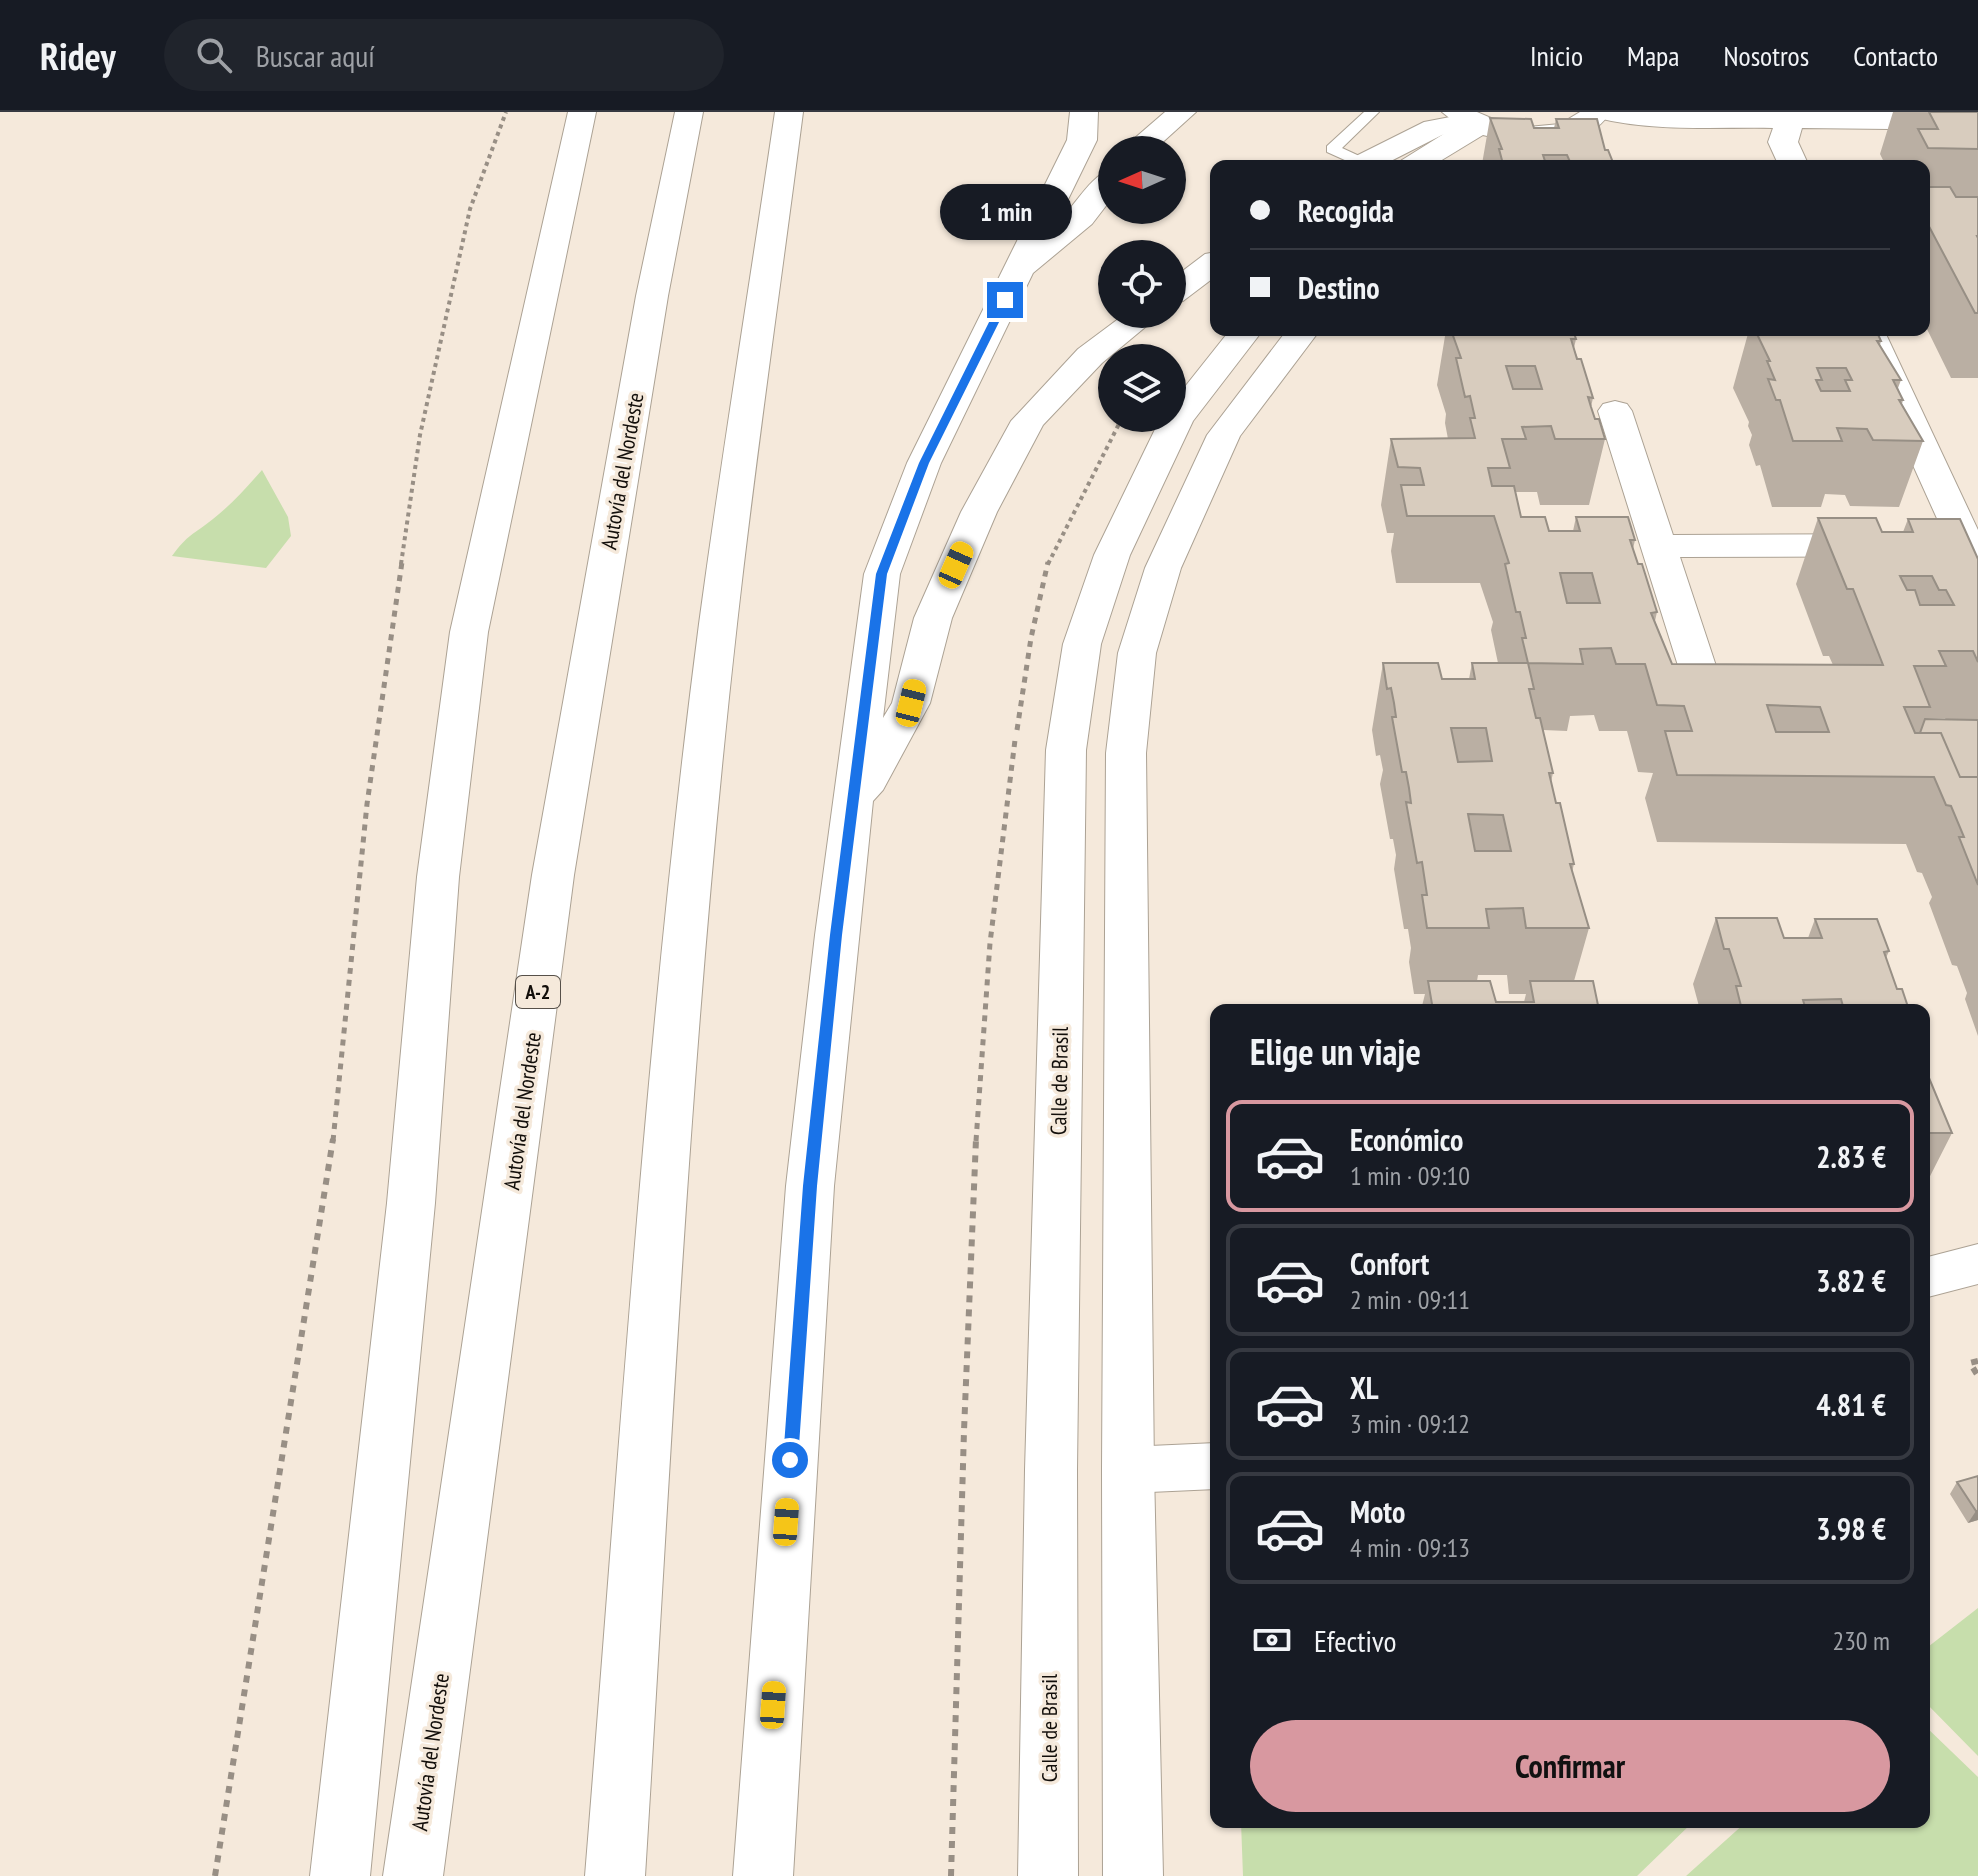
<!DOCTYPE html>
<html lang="es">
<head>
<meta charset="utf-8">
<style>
	:root { --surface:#171b24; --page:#20242c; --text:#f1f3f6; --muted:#9ea1a6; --line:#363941; --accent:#d898a0 }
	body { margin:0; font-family:"PT Sans Narrow",sans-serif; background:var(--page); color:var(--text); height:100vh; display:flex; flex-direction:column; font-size:30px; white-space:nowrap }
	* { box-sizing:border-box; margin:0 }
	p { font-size:26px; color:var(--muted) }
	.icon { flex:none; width:44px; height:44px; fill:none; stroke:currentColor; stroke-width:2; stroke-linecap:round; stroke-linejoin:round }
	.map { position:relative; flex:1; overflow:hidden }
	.side { position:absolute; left:1210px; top:892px; width:720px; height:824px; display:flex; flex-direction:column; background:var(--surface); border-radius:16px; box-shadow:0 2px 6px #0004 }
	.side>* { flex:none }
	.top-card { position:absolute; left:1210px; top:48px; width:720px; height:176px; border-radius:16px; box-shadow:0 2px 6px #0004; display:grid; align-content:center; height:176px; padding:0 40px; background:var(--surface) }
	.needle { width:52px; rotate:267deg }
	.controls { position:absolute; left:1098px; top:24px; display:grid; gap:16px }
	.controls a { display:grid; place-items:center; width:88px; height:88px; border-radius:50%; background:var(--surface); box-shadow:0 2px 6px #0004; font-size:40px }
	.end { position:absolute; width:36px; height:36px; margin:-18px; border:10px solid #1a73e8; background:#fff; box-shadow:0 0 0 4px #fff }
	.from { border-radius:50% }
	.bubble { position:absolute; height:56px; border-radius:28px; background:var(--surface); box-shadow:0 2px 6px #0004; font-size:26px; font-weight:800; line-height:56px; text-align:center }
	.car { position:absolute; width:24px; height:48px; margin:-24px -12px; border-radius:10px; box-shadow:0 0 6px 2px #0007; background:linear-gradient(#f5c518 24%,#345 0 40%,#f5c518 0 76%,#345 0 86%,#f5c518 0) }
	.top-card b { display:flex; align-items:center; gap:28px; height:76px; font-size:30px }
	.top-card b+b { border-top:2px solid var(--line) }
	.top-card i { width:20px; height:20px; background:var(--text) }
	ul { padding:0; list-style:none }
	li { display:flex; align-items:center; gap:24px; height:112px; margin:0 16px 12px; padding:0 24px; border:4px solid var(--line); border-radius:16px }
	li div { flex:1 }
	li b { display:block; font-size:30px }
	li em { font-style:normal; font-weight:800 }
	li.selected { border-color:var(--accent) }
	li>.icon { width:72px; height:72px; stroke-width:1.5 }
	h2 { padding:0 40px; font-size:36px; line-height:96px }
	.pay { display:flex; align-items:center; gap:20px; height:88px; padding:0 40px; font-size:30px }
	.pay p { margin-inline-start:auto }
	.cta { display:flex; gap:16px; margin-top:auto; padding:16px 40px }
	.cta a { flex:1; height:92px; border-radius:48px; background:var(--accent); color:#111; font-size:32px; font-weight:800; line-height:92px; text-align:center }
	header { display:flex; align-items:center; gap:48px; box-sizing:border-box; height:112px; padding:0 40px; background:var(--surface); border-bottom:2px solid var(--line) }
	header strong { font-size:38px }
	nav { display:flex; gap:44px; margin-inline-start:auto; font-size:28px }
	.search { width:560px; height:72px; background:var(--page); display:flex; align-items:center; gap:20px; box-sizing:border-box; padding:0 28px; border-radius:44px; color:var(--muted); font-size:30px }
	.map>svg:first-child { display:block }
</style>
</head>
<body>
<header>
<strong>Ridey</strong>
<div class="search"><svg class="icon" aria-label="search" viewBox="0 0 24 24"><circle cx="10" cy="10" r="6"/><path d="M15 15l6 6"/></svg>Buscar aquí</div>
<nav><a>Inicio</a><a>Mapa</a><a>Nosotros</a><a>Contacto</a></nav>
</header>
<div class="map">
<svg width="1978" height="1764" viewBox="0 0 1978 1764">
	<rect width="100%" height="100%" fill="#f5e9db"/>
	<path fill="#c7deac" d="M262,358l26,47 3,19 -25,32 -94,-12c16,-22 21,-21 41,-37 19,-15 34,-32 49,-49z
		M1978,1496v148l-54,-55v-51z
		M1924,1613l54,52v99h-292l60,-54h178z
		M1241,1710h452l-56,54h-394z"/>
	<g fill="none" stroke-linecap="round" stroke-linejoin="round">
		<defs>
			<path id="service" d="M1364,0h15l-37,36 26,12v6h-10l-31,-14v-6z"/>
			<path id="minor" d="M1594,0h384v18l-176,-2 -4,14 11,24h-30l-11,-24 5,-14c-57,-1 -119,4 -175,-10z
				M1852,218h32l94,200v48l-14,-3 -10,-19 -274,1 38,115 -5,9 -14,3 -14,-3 -5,-9 -82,-261 5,-7 12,-3 12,3 5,7 41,124 271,-1z
				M1978,1132v40l-54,14v-40z
				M1216,1331v46l-88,4 -19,-7 -7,-16 7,-16 19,-7z"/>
			<path id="tertiary" d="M1442,0h35l21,9 30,6 32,-3 20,-12h31c-29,42 -86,34 -128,23l-51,31h-35l5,-6 56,-35z
				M1230,218h33l-70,91 -63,134 -29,89 -15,106 -9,720 1,406h-60l7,-406 21,-720 17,-106 31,-89 66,-136 12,-1v-15z
				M1287,218h33l-80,106 -59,132 -25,85 -10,100 8,717 9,406h-60l-1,-406 4,-717 12,-100 27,-85 62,-133z"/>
			<path id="motorway" d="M568,0h28l-108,520 -29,245 -24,326 -65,673h-60l77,-673 30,-326 33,-245z
				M675,0h28l-35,184 -94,579 -131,1001h-60l149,-1001 104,-579z
				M775,0h28c-22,171 -47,341 -66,512 -47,416 -66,835 -92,1252h-60c34,-417 60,-837 114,-1252 23,-171 51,-341 76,-512z
				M1070,0h28l-1,28 -41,84c18,-16 34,-49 56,-55v29l-20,26 -59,49 -92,190 -41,111 -17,144 9,-15 22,-85 47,-106 50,-91 67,-72 47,-35h36l-59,49 -59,62 -46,87 -45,106 -22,85 -47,87 -10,11 -39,385 -41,690h-60l53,-690 29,-251 49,-361 43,-111 160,-323z
				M1165,0h31l-42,38h-33z
				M1471,1l10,3 4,6 -4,6 -39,7 -61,31h-38l5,-6 76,-38z
				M1216,140v24l-33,25 -11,3v-25l33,-25z"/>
		</defs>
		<use href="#service" stroke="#aca294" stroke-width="2"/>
		<use href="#minor" stroke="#aca294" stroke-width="2"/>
		<use href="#tertiary" stroke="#aca294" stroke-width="2"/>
		<use href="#motorway" stroke="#aca294" stroke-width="2"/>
		<path stroke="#988f85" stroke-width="4" stroke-dasharray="4 4" stroke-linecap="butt" d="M401,452l19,-129 50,-226 36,-97
			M1048,452l74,-146"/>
		<path stroke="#988f85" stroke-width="5" stroke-dasharray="6 6" stroke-linecap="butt" d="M1017,618l14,-92 17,-76
			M333,1029l34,-337 35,-242
			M976,1029l14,-198 25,-203"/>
		<path stroke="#988f85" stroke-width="6" stroke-dasharray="7 7" stroke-linecap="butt" d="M1978,1249l-8,2 8,13
			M215,1764l118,-737
			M951,1764l13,-445 12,-292"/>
		<use href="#service" fill="#fff" fill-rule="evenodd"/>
		<use href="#minor" fill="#fff" fill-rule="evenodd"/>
		<use href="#tertiary" fill="#fff" fill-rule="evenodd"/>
		<use href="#motorway" fill="#fff" fill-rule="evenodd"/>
	</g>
	<path fill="#baafa3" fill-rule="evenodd" d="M1893,0h85v266h-27l-27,-55v-157h-38l-6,-12z
		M1490,6l44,10h20l2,-9 49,31 8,16h-160v-2h29z
		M1446,218h51l1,1h23v-1h52l3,9 -2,9 19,50 -2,9 4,12 10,20 -16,66h-49l-3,-13h-22l6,25 28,14h24l3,-14 59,23 -2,9 1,3 23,60 -2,9 17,43 161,1 -4,-9h-6l-27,-72 22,-66 64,14h21l5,-13 70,40v477l-13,-37 2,-6 -10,-27 -5,-1 -23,-62 3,-6 -10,-24 -5,-1 -11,-28 -249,-2 -12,-44 8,-25 -15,-1 -11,-41h-28l-5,-16 -24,1 -3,15 -24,-1 10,43 -2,9 5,21 18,61 -2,8 17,56 -15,53 25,29h-178l4,-16h-11l-5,-32 2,-14 -3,-19h-4l-10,-60 2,-14 -3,-16h-3l-10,-55 3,-14 -3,-15 -4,1 -4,-26 11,-67 59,16h27l3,-16h26l-7,-33 2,-8 -13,-39h-84l-5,-32 3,-18h-7l-6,-28 10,-66h57l-3,-16 1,-9 -9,-29zM1926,606h19l1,2 -21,-1zM1478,863h29l2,19h17l-2,8h-28l-19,-21z
		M1749,218h51l2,3h21l1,-3h52l5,11 -1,4 21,35 -3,8 5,12 -1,4 21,37 -24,66 -49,-1 -5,-11 -20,-1 -4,13h-49l-12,-42 -4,1 -7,-21 3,-10 -4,-9 1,-4 -16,-34z
		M1716,806l68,20h24l7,-19 74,32 -3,7 11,31 12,21h-209l-7,-26z
		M1924,955l28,66 -28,55z
		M1978,1364v44l-10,3 -18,-29 7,-12z"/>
	<path fill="#978f85" d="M1976,1399h2v9l-10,3z"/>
	<path fill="#d8ccbe" stroke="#978f85" stroke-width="2" fill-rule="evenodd" d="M1929,0h49v37l-50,-1 -10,-19h20z
		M1490,6l41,1 3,9h25l-3,-9h41l8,31h3l6,15 -43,-1 -4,-9h-24l3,9h19v2h-43l-1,-2h-18l-4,-15h3z
		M1453,52h44v2h-43z
		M1924,75h26l6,10h22v39h-1l1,2v75h-3l-51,-96z
		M1451,218l75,2v-2h47l3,9h-5l6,20h4l12,39 -5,-1 3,10 4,12h4l6,20h-50l-4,-13 -29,1 4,12h-24l8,29h-22l4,18h22l7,31h24l4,14h31l-4,-14h52l7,23h-5l8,24h4l15,48 -6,1 21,51 211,1 -30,-76h-6l-29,-71h58l6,14h31l-5,-13h52l18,40v103l-5,-11h-34l7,15h-32l16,41h-26l11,26h26l19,44h18v108l-19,-48h5l-13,-31 -5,-1 -12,-28 -257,-2 -12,-44h27l-8,-25 -27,-1 -12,-41h-29l-5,-16 -31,1 3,15 -55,-1 -6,-25h4l-6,-26h-4l-11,-48 4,-1 -15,-47h-87l-6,-31h23l-4,-17 -22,-1 -7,-28 84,-1 -5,-20h5l-5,-22 -5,1 -9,-39h5zM1506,254h29l7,23h-29zM1560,461h32l8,30h-33zM1900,464h32l7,14h7l8,15h-34l-5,-15h-8zM1767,593l53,2 9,25h-53z
		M1755,218h45l2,3h29l-1,-3h46l5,11h-4l24,39h-8l10,20h-4l24,41 -50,-1 -6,-11 -30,-1 5,13h-49l-13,-41h-4l-8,-21 7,1 -8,-19h3zM1817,256h29l6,12h-7l5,11h-29l-5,-11h6z
		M1383,551h55l4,16h33l-3,-16h56l6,26h-5l7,29h4l13,55h-4l7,30h4l14,61h-4l19,64h-63l-3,-20 -37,1 3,19h-62l-5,-33h5l-5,-33 -5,1 -11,-61 5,1 -2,-15 -3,-16h-4l-10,-55h4l-2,-14 -3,-15 -4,1zM1451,616h35l6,33 -34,1zM1468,702l35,1 8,36h-36z
		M1925,607l53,1v57h-18l-19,-44h-21z
		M1716,806h61l7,20h38l-7,-19h62l12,32 -5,1 13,37h5l7,21h-65l-3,-11 -38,1 3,10h-64l-6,-24h5l-12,-37h-5z
		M1428,869h62l6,21h38l-4,-21h63l6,29h-166z
		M1924,954l28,67h-28z
		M1978,1364v35h-2l-19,-29z"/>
	<path fill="#1a73e8" d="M1005,185l5,3 -81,163 -42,111 -45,361 -25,251 -19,274 -8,7 -7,-7 20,-274 27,-251 46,-361 43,-111 81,-163z"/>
	<g text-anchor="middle" stroke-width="7" stroke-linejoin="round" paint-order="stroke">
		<rect fill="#f5e9db" stroke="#565049" stroke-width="2" x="516" y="864" width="44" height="32" rx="6"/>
		<g font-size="20" font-weight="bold" fill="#120e0a">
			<text x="538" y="887">A-2</text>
		</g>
		<g font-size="22" fill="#120e0a" stroke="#f5e9db">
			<text transform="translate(622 359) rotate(-80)" y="8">Autovía del Nordeste</text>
			<text transform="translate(1059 969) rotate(-89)" y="8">Calle de Brasil</text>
			<text transform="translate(522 999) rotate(-82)" y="8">Autovía del Nordeste</text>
			<text transform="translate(1049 1616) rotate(-90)" y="8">Calle de Brasil</text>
			<text transform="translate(430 1640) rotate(-82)" y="8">Autovía del Nordeste</text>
		</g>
	</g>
</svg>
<div class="controls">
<a><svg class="needle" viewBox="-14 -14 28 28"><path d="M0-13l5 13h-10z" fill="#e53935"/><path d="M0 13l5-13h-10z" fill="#9ea1a6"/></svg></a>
<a><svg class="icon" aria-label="locate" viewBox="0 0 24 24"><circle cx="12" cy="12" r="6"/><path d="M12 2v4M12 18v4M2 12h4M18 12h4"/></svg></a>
<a><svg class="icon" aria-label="layers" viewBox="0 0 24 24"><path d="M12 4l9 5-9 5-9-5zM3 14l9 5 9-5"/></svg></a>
</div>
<i class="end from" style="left:790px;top:1348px"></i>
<i class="end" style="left:1005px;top:188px"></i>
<div class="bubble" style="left:940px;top:72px;width:132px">1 min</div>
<i class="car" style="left:956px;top:453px;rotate:24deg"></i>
<i class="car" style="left:911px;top:591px;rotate:14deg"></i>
<i class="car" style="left:786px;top:1410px;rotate:4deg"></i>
<i class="car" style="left:773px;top:1593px;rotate:4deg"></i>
<div class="top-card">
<b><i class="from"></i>Recogida</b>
<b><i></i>Destino</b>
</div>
<section class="side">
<h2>Elige un viaje</h2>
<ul>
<li class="selected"><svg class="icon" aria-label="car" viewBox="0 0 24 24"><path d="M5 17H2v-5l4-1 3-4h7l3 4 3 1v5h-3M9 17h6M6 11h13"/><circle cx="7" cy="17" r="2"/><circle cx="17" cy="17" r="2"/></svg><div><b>Económico</b><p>1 min · 09:10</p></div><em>2.83 €</em></li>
<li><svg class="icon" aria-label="car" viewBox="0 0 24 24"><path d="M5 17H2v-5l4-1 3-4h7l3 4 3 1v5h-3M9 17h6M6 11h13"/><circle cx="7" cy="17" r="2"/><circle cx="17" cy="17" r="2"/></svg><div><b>Confort</b><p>2 min · 09:11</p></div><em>3.82 €</em></li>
<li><svg class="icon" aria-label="car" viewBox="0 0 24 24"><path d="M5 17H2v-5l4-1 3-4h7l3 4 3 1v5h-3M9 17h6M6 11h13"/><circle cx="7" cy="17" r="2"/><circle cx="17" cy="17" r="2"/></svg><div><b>XL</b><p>3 min · 09:12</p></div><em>4.81 €</em></li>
<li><svg class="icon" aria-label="car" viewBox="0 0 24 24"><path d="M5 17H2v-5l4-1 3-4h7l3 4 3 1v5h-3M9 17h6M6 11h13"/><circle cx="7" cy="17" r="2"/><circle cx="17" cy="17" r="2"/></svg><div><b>Moto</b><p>4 min · 09:13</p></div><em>3.98 €</em></li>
</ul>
<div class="pay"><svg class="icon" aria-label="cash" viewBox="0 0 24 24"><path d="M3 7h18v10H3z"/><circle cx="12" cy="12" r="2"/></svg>Efectivo<p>230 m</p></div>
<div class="cta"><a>Confirmar</a></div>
</section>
</div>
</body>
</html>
